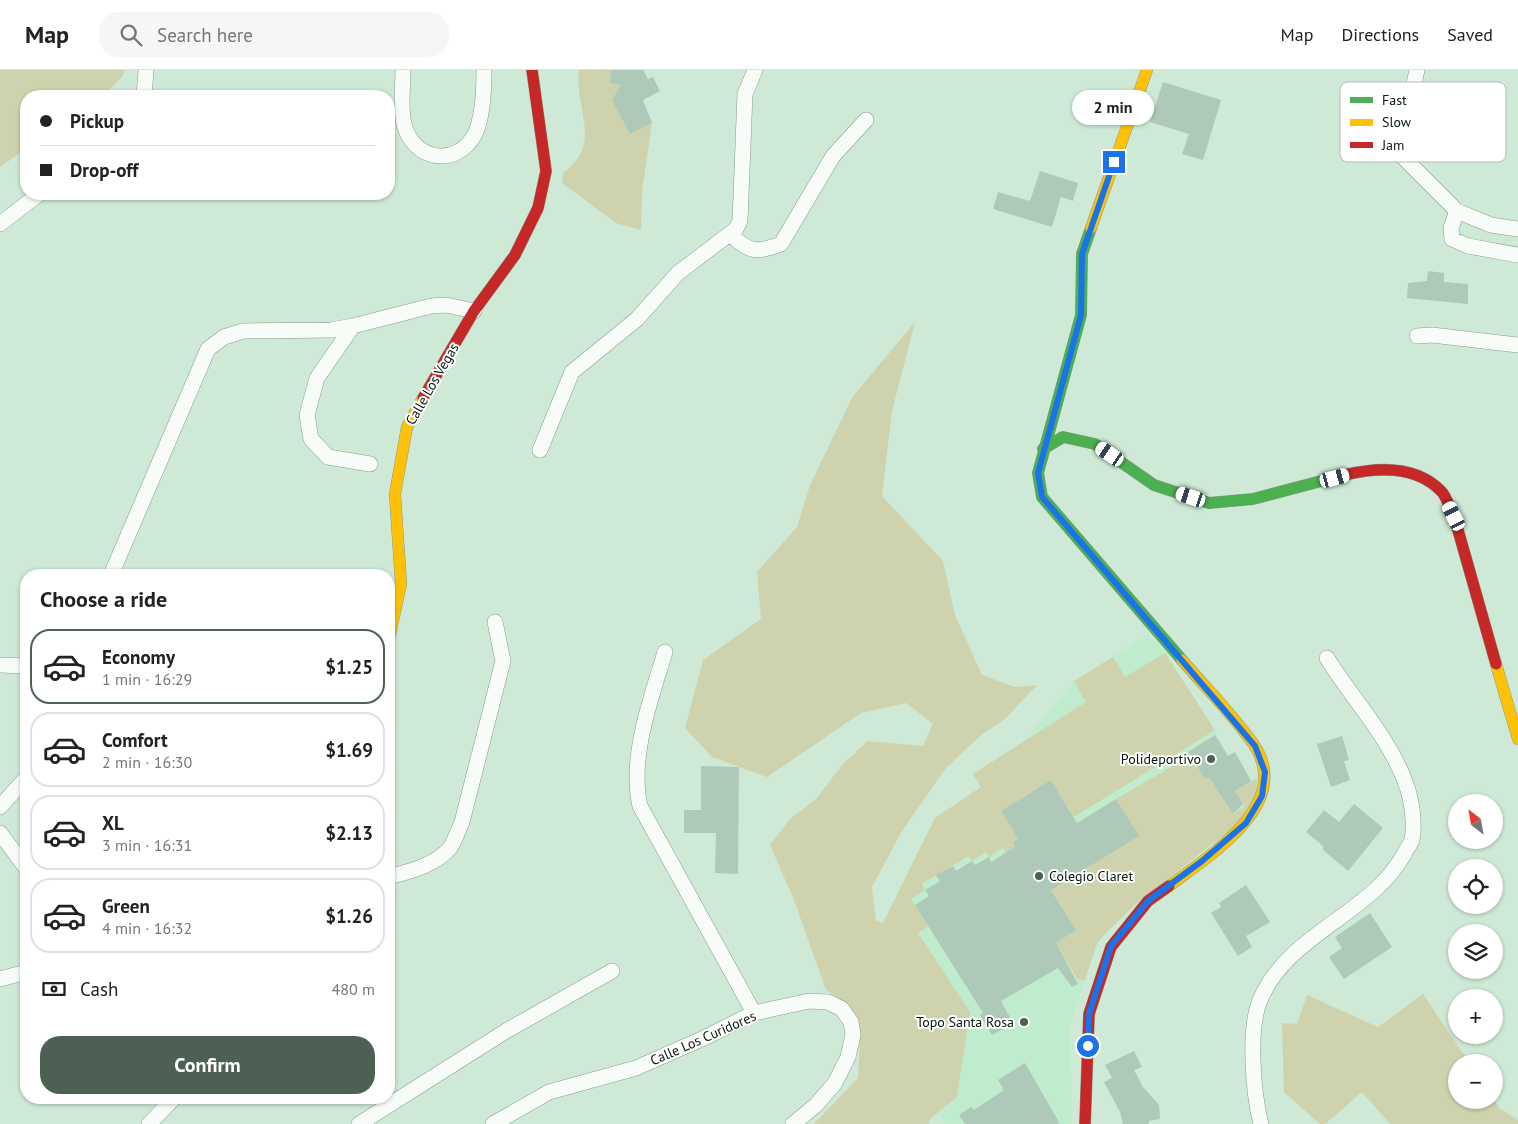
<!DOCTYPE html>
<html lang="en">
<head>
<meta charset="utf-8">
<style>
	:root { --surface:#fff; --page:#f6f6f6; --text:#222; --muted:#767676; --line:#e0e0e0; --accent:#4c6153 }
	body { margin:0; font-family:"PT Sans",sans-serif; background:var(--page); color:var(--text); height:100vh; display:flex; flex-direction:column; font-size:19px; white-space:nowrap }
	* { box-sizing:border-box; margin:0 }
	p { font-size:16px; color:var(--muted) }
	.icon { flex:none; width:28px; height:28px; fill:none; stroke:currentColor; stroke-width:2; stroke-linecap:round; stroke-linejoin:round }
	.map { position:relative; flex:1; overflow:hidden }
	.panel { position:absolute; left:20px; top:499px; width:375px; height:535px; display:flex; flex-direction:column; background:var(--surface); border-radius:20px; box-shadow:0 1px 4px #0004 }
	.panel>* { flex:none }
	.guide { position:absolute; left:20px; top:20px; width:375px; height:110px; border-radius:20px; box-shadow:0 1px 4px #0004; display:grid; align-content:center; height:110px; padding:0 20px; background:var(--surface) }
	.needle { width:32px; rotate:329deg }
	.fabs { position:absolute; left:1448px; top:724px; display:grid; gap:10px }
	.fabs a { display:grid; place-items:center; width:55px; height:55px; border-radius:50%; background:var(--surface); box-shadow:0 1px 4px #0004; font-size:25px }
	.end { position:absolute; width:22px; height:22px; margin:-11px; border:6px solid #1a73e8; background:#fff; box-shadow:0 0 0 2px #fff }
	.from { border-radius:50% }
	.bubble { position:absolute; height:35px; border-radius:18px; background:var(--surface); box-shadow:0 1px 4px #0004; font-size:16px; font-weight:700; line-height:35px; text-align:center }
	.car { position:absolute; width:15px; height:30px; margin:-15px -8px; border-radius:6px; box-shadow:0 0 4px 1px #0007; background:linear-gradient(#fff 24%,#345 0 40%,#fff 0 76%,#345 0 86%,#fff 0) }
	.guide b { display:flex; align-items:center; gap:18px; height:48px; font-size:19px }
	.guide b+b { border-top:1px solid var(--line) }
	.guide i { width:12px; height:12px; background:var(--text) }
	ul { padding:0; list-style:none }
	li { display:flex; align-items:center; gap:15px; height:75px; margin:0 10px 8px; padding:0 10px; border:2px solid var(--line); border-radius:20px }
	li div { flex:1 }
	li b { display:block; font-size:19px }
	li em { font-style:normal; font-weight:700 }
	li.active { border-color:var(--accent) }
	li>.icon { width:45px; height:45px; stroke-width:1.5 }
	h2 { padding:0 20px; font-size:22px; line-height:60px }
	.pay { display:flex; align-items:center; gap:12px; height:55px; padding:0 20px; font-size:19px }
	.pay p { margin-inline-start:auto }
	.cta { display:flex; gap:10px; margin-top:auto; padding:10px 20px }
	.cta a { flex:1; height:58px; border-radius:20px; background:var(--accent); color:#fff; font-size:20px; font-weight:700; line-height:58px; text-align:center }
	header { display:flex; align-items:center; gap:30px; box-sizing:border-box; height:70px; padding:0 25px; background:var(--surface); border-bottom:1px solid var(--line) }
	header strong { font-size:24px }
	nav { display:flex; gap:28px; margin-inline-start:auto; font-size:18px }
	.search { width:350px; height:45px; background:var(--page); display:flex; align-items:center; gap:12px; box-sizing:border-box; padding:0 18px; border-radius:20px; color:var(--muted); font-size:19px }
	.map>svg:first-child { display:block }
</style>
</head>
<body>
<header>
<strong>Map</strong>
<div class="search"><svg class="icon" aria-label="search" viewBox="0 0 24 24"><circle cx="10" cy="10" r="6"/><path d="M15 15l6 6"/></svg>Search here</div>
<nav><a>Map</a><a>Directions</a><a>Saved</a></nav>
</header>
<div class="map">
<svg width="1518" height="1054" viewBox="0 0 1518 1054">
	<rect width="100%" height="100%" fill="#cee9d6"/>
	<path fill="#c0ecce" d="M1148,564l17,19 50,77 13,25 7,-3 16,29 6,-3 -2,33 -116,90 -35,34 -7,9 -27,80 2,100h-127l-7,-12 19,-15 13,-85 -52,-79 -36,-9 53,-106 46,-31 -8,-13 53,-35 48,-58z"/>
	<path fill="#cfd3ad" d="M0,0h125l-3,7 -19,19h-77v53l-26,18z
		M579,0h32l-1,13 11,2 9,49 22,-11 -10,69 -1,38 -25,-7 -54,-40 1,-10c41,-30 11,-63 16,-103z
		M915,252l-23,89 -10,85 61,65 12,54 27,60 33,12 22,-2 -32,34 -24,16 -35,33 -44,63 -30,56 4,33 7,3 52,-105 46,-31 -8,-13 113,-72 -12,-21 39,-24 12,20 40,-24 50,77 -141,87 -23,-37 -50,31 17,28 -5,3 5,12 -9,5 -6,-11 -14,9 -3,-5 -14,9 -4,-5 -46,28 3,6 -14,9 17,27 -10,7 52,79 -13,85 -27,22 -2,5h-114l44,-46 2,-43 -11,-30 -23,-15 -32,-90 -24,-55 20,-26 26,-20 26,-34 26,-24 55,5 10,-22 -27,-21 -45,10 -94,64 -55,-20 -27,-29 18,-68 58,-41 -4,-47 40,-45 13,-42 43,-89z
		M1190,686l15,23 4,-2 24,37 12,-7 -10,-16 22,-13 -2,33 -116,90 -35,34 -7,9 -12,36 -8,-1 -21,-36 20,-13 -28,-46 18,-3 72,-45 -22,-37z
		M1423,924l46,68h-13v38h38l5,8 19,12v4h-128l-28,-32 -37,32h-5l-36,-32 -2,-69 15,1 10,-29 71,32z"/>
	<path fill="#aec9b7" d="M611,0h32l5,9 5,-2 7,14 -17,9 9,23 -22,11 -18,-34 9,-15 -11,-2z
		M1163,12l58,18 -18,60 -21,-6 7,-20 -39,-12z
		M1040,101l38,12 -5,18 -12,-4 -9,30 -59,-18 5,-17 32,9z
		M1428,201l16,2v9l24,2v20l-61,-6 1,-15 19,-2z
		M1215,665l13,21 7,-4 16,29 -16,10 8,13 -10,10 -24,-37 -4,2 -17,-27z
		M1342,666l7,24 -5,1 6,19 -19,7 -14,-43z
		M701,696l38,1 -1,107 -23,-1 1,-40h-32v-23h17z
		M1051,710l26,43 39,-24 23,37 -88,54 25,40 -20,13 22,41 -6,3 -14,-19 -57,33 12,22 -21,12 -12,-20 3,-2 -68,-108 14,-9 -4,-6 15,-9 -4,-6 17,-9 3,5 16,-10 3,4 14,-8 2,5 24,-15 -2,-5 5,-3 -17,-28z
		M1354,734l29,24 -35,43 -25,-21v-4l-17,-14 18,-22 15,12z
		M1246,815l24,37 -24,14 6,11 -14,9 -27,-43 10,-6 -2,-4z
		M1370,843l22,34 -48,32 -15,-22 13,-9 -7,-11z
		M1134,981l8,16 -8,3 9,17 16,18 1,14 -11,2v3h-26l-3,-12 -16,-30 8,-4 -7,-13z
		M1025,993l35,61h-95l-6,-9 12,-8 3,3 30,-20 -6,-10z"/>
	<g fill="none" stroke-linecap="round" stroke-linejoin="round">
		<defs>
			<path id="street" d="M403,0c0,17 -3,37 1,54 9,37 53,44 71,10 8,-17 9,-45 9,-64
				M1417,0l-15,69v17l55,55 34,14 27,4
				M144,26l2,-26
				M1457,141l-6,17 1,11 16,7 50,9
				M0,154l39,-30
				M731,165c19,18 26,18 50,9l52,-88 33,-36
				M353,256l-36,52 -10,37 4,24 17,18 42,7
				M1417,266l15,-1 86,10
				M540,380l32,-78 65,-53 41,-46 58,-44 4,-8 5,-127 10,-24
				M111,505l97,-226 16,-12 19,-6 88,-1 22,-4 78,-20 15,-1 28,6
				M665,582c-14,47 -36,105 -25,154l114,207
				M0,595l26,1
				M0,737l26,-29
				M0,763l26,35
				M389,807c21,-6 45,-11 61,-29 5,-7 8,-18 12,-26l41,-161 -8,-39
				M0,909l26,-7
				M149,1054l25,-26
				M359,1054l147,-93 106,-60
				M493,1054l56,-32 87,-24 68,-30 50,-25 55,-12 19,1 14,7 9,13 2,13 -5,22 -13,26 -19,22 -23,19
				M1261,1054c-8,-31 -13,-95 -1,-124 27,-65 110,-86 143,-144 2,-5 7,-11 9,-16 3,-15 0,-39 -5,-53 -16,-48 -54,-87 -80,-129"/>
			<path id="fast" d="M1091,158l-9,26 -1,61 -43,158 4,24 140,163
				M1043,379l20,-12 32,7 59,41 55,18 44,-4 91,-24"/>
			<path id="slow" d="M1091,158l56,-158
				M389,569l12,-55 -6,-90 12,-67 16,-29
				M1496,594l22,75
				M1169,816c40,-30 125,-82 85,-141 -19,-28 -49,-58 -72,-85"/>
			<path id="jam" d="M423,328l51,-87 41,-56 23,-47 8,-37 -14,-101
				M1344,405c33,-8 73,-10 98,17 5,6 8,17 12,24l42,148
				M1085,1054l4,-110 22,-67 37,-46 21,-15"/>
		</defs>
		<use href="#street" stroke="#879c8e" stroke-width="16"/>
		<use href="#fast" stroke="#879c8e" stroke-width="12"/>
		<use href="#slow" stroke="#879c8e" stroke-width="12"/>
		<use href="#jam" stroke="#879c8e" stroke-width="12"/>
		<use href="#street" stroke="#f8fcf9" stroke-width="15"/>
		<use href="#fast" stroke="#4caf50" stroke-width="11"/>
		<use href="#slow" stroke="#ffc107" stroke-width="11"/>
		<use href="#jam" stroke="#c62828" stroke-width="11"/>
	</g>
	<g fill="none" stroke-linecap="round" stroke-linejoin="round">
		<path stroke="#1a73e8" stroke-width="6" d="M1088,976l1,-32 22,-68 37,-45 54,-40 44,-38 16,-27 3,-24 -10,-26 -213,-249 -4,-24 43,-158 1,-61 32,-92"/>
	</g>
	<g fill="#4c6153" stroke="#fff" stroke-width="2">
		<circle cx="1211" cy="689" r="5"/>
		<circle cx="1039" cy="806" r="5"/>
		<circle cx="1024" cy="952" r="5"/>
	</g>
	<g text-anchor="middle" stroke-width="4" stroke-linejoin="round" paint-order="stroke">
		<g font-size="14" fill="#06180d" stroke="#fff">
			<text transform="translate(432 314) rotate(-60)" y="5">Calle Los Vegas</text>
			<text transform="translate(703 968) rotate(-24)" y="5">Calle Los Curidores</text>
		</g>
		<g font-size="14" fill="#06180d" stroke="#fff" text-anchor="end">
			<text x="1201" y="694">Polideportivo</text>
			<text x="1049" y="811" text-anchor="start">Colegio Claret</text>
			<text x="1014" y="957">Topo Santa Rosa</text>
		</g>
	</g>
	<rect x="1340" y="12" width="166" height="80" rx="8" fill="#fff" stroke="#b4bab6" stroke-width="1"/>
	<rect x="1350" y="27" width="23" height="6" fill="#4caf50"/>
	<rect x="1350" y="49" width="23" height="7" fill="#ffc107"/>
	<rect x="1350" y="72" width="23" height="6" fill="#c62828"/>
	<g font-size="14" fill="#06180d">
		<text x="1382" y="35">Fast</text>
		<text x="1382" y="57">Slow</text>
		<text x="1382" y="80">Jam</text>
	</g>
</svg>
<div class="fabs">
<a><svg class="needle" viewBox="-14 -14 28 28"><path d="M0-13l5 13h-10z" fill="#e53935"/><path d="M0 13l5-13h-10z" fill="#767676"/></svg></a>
<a><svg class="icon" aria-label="locate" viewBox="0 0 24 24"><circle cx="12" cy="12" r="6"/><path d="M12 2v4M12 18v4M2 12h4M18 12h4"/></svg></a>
<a><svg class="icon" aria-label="layers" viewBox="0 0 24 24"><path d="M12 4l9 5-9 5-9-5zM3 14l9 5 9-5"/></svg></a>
<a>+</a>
<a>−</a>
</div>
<i class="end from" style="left:1088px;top:976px"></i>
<i class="end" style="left:1114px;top:92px"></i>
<div class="bubble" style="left:1072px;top:20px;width:82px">2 min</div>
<i class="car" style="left:1110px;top:384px;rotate:304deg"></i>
<i class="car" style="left:1335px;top:408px;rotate:75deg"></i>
<i class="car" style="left:1191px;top:427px;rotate:288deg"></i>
<i class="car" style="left:1454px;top:446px;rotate:334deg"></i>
<div class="guide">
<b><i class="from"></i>Pickup</b>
<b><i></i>Drop-off</b>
</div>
<section class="panel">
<h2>Choose a ride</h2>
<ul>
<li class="active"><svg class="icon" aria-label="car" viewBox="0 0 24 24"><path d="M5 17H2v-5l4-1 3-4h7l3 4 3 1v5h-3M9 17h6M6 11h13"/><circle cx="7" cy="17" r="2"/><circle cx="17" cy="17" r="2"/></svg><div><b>Economy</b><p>1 min · 16:29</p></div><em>$1.25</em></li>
<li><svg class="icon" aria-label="car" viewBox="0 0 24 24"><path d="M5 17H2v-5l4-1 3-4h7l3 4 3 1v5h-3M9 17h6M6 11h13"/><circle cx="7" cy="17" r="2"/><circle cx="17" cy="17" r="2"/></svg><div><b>Comfort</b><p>2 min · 16:30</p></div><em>$1.69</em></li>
<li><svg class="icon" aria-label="car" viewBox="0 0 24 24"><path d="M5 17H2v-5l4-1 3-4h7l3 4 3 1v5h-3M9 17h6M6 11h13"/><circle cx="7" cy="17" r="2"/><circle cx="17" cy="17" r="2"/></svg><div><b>XL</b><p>3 min · 16:31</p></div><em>$2.13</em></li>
<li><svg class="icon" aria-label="car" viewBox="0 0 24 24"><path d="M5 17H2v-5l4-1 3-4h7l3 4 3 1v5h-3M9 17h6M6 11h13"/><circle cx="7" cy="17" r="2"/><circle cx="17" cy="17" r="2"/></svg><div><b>Green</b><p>4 min · 16:32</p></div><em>$1.26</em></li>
</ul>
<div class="pay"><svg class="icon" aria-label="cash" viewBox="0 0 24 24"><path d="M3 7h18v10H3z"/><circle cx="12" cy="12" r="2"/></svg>Cash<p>480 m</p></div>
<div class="cta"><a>Confirm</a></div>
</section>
</div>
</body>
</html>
